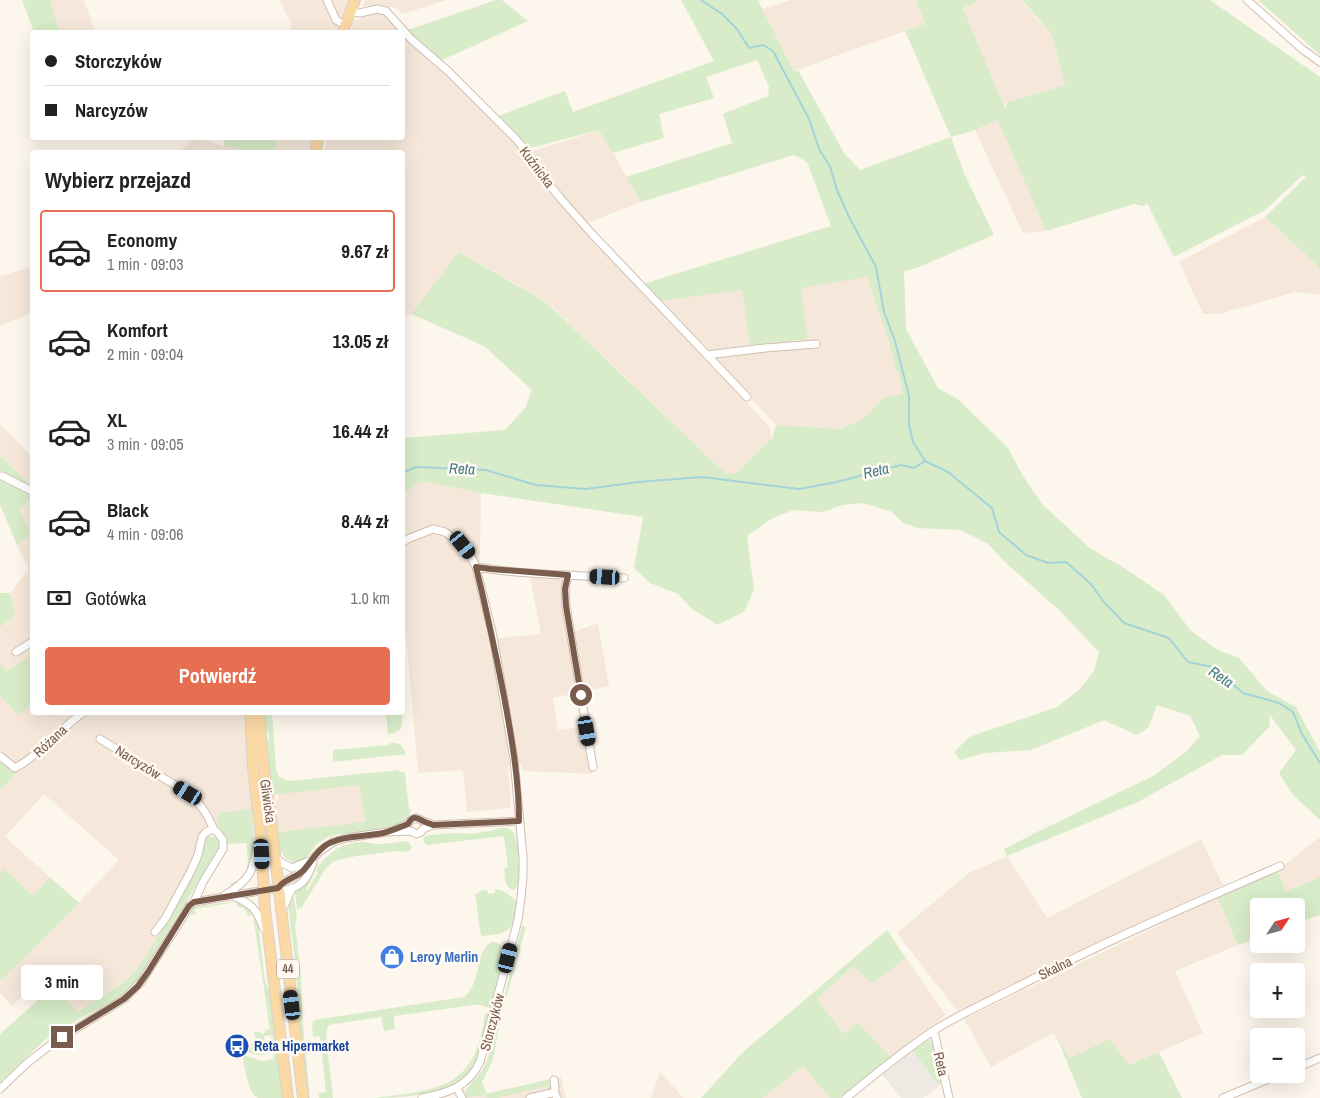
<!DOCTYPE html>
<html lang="pl">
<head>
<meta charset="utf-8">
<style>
	:root { --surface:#fff; --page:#f6f6f6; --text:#222; --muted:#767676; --line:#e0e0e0; --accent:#e76f51 }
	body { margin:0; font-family:"Archivo Narrow",sans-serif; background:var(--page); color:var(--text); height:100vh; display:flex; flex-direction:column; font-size:19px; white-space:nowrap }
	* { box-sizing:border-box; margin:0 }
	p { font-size:16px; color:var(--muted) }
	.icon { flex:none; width:28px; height:28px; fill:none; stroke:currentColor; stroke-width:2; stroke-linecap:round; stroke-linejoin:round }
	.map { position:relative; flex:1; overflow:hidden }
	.panel { position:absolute; left:30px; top:150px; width:375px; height:565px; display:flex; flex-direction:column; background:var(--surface); border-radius:5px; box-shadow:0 5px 20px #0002 }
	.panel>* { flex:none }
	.top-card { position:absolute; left:30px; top:30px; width:375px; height:110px; border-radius:5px; box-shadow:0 5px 20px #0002; display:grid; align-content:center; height:110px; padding:0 15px; background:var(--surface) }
	.needle { width:32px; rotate:54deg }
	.controls { position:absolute; left:1250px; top:898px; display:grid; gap:10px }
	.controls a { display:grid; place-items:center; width:55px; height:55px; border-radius:5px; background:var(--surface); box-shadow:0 5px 20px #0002; font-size:25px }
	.end { position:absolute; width:22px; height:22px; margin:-11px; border:6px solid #7a5c4d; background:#fff; box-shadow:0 0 0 2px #fff }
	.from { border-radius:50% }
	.bubble { position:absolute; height:35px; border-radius:5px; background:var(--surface); box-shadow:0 5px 20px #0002; font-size:16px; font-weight:700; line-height:35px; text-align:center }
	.car { position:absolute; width:15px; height:30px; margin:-15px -8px; border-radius:6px; box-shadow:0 0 4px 1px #0007; background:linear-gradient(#222 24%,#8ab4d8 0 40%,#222 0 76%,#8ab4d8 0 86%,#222 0) }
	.top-card b { display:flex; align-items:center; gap:18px; height:48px; font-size:19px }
	.top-card b+b { border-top:1px solid var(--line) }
	.top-card i { width:12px; height:12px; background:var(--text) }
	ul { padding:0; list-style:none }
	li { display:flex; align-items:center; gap:15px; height:82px; margin:0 10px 8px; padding:0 5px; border:2px solid transparent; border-radius:5px }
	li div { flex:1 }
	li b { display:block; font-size:19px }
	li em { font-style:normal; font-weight:700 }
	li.selected { border-color:var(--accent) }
	li>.icon { width:45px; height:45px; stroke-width:1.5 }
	h2 { padding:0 15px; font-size:22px; line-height:60px }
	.pay { display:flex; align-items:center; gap:12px; height:55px; padding:0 15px; font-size:19px }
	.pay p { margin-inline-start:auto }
	.primary-button { display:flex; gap:10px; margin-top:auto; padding:10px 15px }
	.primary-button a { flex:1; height:58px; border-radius:5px; background:var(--accent); color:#fff; font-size:20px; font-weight:700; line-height:58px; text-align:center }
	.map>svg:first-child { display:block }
</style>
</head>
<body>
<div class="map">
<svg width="1320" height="1098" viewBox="0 0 1320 1098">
	<rect width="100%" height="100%" fill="#fdf6ec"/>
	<path fill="#f5e8da" d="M50,0h34l11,32h-35z
		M279,0h72l-11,32h-50l1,-9z
		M365,0h82l-45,14 -5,-5 -14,-4 -21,1z
		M791,0h125l9,24 -131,47 -32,-62z
		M980,0h41l31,36 13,49 -57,17 -4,4 -41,-98z
		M377,12l8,1 17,19h-51l3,-11z
		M403,33l17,19 26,21 67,67 10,14 77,-24 41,72 -54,21 183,205 1,11 -35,34h-11l-178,-171 -87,-50 -49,62 -8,3 -1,-165h-78l3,-14h75z
		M999,120l47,111 -23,2 -48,-103z
		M196,138l28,8 28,6h-74z
		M277,138h36l-2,14h-36z
		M1265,217l53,49 2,4v25l-25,-3 -76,22h-16l-24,-52z
		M32,267v46l-32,13v-50z
		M867,277l22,65 7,28 3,4 4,20 -20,4 -20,21 -23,10 -64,-4 -116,-124 83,-12 65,50 -7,-52z
		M1,425l31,32v30l-32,-32v-29z
		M422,480l59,13 -1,71 9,75 52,-5 -11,-57 34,3 9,52 25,-9 11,63 -56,12 5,32 25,-3 9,47 -69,-3 -1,-6 -14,1 3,42 -44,4 -4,-42 -45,3 -12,-138h-3v-142z
		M32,499v156l-26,16 -6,-10v-34l15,-11 -5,-23 19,-24 -12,-24 14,-11 -12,-25z
		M0,696l18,19 14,-11v8l49,1 -66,53 -15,-13z
		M90,713h155l-1,6 8,90 -34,4 -1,11 -10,1 -13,33 -39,70 3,9 -23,35 -16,14 -42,27 -33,-35 -32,28 -12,-13v-12l58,-56 61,-65 -75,-66 -39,43 45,40 -17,19 -29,-27 -4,4v-82l19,-20 53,-47z
		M359,785l6,38 -86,9 -4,-32 4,-1 -1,-5z
		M1320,837v40l-34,15 -8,-22z
		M1201,839l22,46 -125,58 -141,68 -60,-78 72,-60 38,-17 40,62z
		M1217,897l21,48 -63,26 28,62 -74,32 -59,-7 -17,-25 -62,34 -27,-48z
		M906,958l40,57 -56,42 -32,-35 -15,12 -26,-36 37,-32 18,18z
		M803,1066l27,32h-67z
		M660,1072l24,26h-33z
		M561,1077l5,21h-99l4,-1z"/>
	<path fill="#efe9e4" d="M913,1051l26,35 -16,12h-22l-19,-24z"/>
	<path fill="#d8ecc9" d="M22,0h28l10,32h-26z
		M496,0h6l26,21 -88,40 -25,-23 -7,-8z
		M681,0h81l-4,1 36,70 4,-1 46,83 16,17 91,-33 -46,-106 20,-7 -9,-24h64l-17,8 41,98v3l4,-7 57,-17 -13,-50 -30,-35h188l110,77v193l-2,-4 -53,-49 41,-40 -3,-2 -38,35 -91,47 -27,-54 -3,3 -10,-2 -88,27 -48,-111 -23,10 -24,7 13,36 30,62 -80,34 -10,2 2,58 32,59 21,12 49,48 15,28 20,29 48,44 30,17 43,29 27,36 27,19 21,8 28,33 29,16 24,45v68l-27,-25 -14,-22 17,-23 -27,-36 1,12 -28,29h-20l-84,47 -131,54 -3,-7 35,-18 114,-55 33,-24 14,-16 -10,-20 -33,-11 -9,23 -12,7 -32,-15 -73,30 -46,3 -25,7 -6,-8 15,-15 88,-30 22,-17 15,-19 5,-19 -41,-43 -52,-46 -19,-20 -27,-13 -43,-2 -15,-6 -10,-10 -29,-9 -21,2 -19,7 -30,-2 -22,9 -24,17 7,54 -10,22 -27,13 -26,-17 -13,-14 -28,-11 -16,-15 9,-51 -162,-24 -59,-12 -19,12v-55l102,-8 20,-22 7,-18 -48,-44 -73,-32 48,-62 87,50 179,171h11l36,-35 4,-13 64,4 23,-10 20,-21 20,-4 -4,-20 -3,-4 -7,-28 -22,-65 -66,11 7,51 -58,6 -8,-55 -82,11 -17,-17 188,-58 -24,-64 -13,-7 -153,47 -15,-25 106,-34 -9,-29 45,-18 1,-9 -12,-27 -51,17 8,21 -55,16 5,24 -51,15 -14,-23 -72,19 -29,-33 67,-25 8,21 141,-51z
		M1258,0h62v55l-1,-1z
		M224,138h53l-2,14h-23l-28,-6z
		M0,455l32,32v12l-13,10 12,25 -14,11 -17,-40z
		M0,593h10l5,23 -15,11z
		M32,655v49l-14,11 -18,-19v-35l6,10z
		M265,713h7l4,56c1,7 5,10 12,12l111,-11v2h5l1,2 4,35 2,1 -1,4 -6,9 -10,4 -24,4 -31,3 -11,3 -11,7 -11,14 -12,6 -1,-2 -7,-3 -6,-8 -6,-51h1l4,32 86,-10 -6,-37 -86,10 -7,-61 1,5h2l-1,-7 -2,-2z
		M386,713h16c1,12 1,20 -14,21z
		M390,743c9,-1 13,2 16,11l-73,8v-12l56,-5z
		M0,761l17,12 -17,18z
		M252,809c1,15 4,46 -3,59 -4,9 -10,15 -18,19l-1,-4c23,-4 18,-23 16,-40l-19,1 -2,-8 -7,-8 -1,-4 1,-11z
		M500,828c10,-1 15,3 16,13h2l1,25v19l-5,5c-10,-2 -9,-13 -10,-22l4,-1 -4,-31 -78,9 -3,-6 2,-3c9,-1 19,-3 28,-3 18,1 28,1 47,-5z
		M209,836l9,2 3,4 -1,3 -27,46 -55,88 -13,14 -11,8 -35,18 -34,21 -45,42v-48l53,-47 24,25 42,-26 16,-14 23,-35 39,-72 8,-26z
		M406,841l3,1 1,4h2l-2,4 -3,2 -11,-1 -39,5 -16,3 -8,3 -7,6 -26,42 1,-5 -2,4h-2l-2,-17 12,-9 8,-11 -8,16 -1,5 12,-21 -2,-2c11,-17 25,-27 46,-28 5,0 11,2 16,2 9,0 19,-2 28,-3z
		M4,869l29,27 17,-19 29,26 -21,22 -58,56v-108z
		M1278,870l8,22 34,-15v38l-24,8v-17h-37v31l-21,8 -21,-48z
		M495,889c7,0 17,7 21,13 0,6 -1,11 -2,17 -5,17 -18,15 -33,17l-6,-42 4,-1 1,-2 7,-1 1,4 7,-1z
		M292,893l1,2 4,20 -2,10 6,53 1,35 8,85h-3l-8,-78 -3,-49 -8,-67z
		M236,901l7,2 8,6 7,13 7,59 5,12 12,105c-6,0 -19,0 -24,0 -10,-3 -13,-32 -16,-42h5l14,5 13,-2 -3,-24 -7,1 3,18 -10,1 -10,-3 -1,-3 5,-1v-4l5,-1 -2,-11h6l1,2h3l1,-4 5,-1 -17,-114 -5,1 -4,-8 -6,-1 -2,-5 -41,7 1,5 -5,1 -1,-1 1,-5 3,-2z
		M522,926l4,1 -25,90 -8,43 -11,22 5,12 64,-15 1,10 -4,2 -1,-5 -50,12h-10l-1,-4 -20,4 -1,-7c13,-16 20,-20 25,-41h3l1,-4 -2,-1z
		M887,930l19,28 -34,26 -18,-18 -37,32 26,36 15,-12 32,35 -50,41h-10l-27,-32 -40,32h-62l41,-45z
		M491,942c9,-1 12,5 14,13l-14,52c-5,2 -5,-1 -10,-2 -2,0 -6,0 -8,0l-79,11 1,13 -11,2 -3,-14 -53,8 -2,12 7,61h-14l-1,-5 8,-1 -6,-56 -7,1 -1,-13 2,-4 150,-23c18,-14 10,-44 27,-55z
		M485,1013h3l1,2c-4,15 -6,34 -14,48 -18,32 -68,35 -100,35 65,-9 101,-9 110,-85z
		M1057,1038l13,20 40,-19 19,26 30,-13 23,46h-100z
		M928,1040l3,1 3,5 7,36 -2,4 -26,-35z"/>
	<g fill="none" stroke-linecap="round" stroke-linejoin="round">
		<path stroke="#a5d3da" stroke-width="2" d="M701,0l21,14 15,15 12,19 14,-3 10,6 36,68 11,32 10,15 7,24 12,27 27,50 8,45 11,29 14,55v29l4,17 12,19 23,11 44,36 7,24 27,23 22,8 18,-1 25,22 13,18 20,21 45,15 19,24 25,5 30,26 18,5
			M402,473l14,-6 70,3 50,15 50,4 52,-7 64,-5 97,12 38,-7 64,-17 13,3 11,-7
			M1262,698l17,5 14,9 9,22 18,29"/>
		<defs>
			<path id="minor" d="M327,0l9,20 9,5
				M1247,0l55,49 18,13
				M350,12l10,1 17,-4 9,2 26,29 36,31 67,67 7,8 5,10 34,43 32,36 154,162
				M707,355l58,-7 51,-4
				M2,476l30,15
				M402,542l8,-4 23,-9 12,3 18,13 7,9 6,13 17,69 21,123 9,98v19l-2,22 -3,22 -38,142c-12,25 -32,31 -58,36
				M476,567c49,8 99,8 148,11
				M568,575l-3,14 1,17 27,161
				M16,652l16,-10
				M100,739l88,54c13,10 20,22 26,37
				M0,756l15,12c26,-14 44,-39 69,-56
				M396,829l12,-5 3,-4 5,-2 17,7 86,-4
				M275,857l7,6 10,5 17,-7
				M278,888l4,-6 11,-5 9,-6 17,-19 14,-10 13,-4 41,-6 24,-1 5,3 5,-2 2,-3 10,-4
				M225,895c27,-16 28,-24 33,-54
				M232,895c21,10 24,13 32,34
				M194,902l84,-14c9,6 22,-2 28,-10 3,-5 5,-10 7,-15
				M282,911l10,-23
				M934,1031l15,67
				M1296,1068l24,-10
				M554,1080l1,8 -1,5
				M457,1088l5,10
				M0,1089l26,-25 27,-21 71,-44 17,-17 40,-62 8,-14 5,-4 9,-20 20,-33v-9l-5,-7 -4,-3h-4l-5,3 -3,4 -4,18 -7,16 -26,48 -10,13
				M530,1098l22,-5 3,1 2,4
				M846,1098c28,-23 57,-47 87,-67 28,-18 59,-31 88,-46 84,-44 172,-81 259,-119
				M1223,1098l58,-24"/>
			<path id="primary" d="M343,32l12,-32
				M316,152l2,-14
				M250,712l3,56 7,59 5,82 23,189
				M259,712l3,41 7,51 34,294"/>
		</defs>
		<use href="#minor" stroke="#d1beb0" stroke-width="9"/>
		<use href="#primary" stroke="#dad1cd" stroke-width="12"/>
		<use href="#minor" stroke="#fff" stroke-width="7"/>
		<use href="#primary" stroke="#fbd9a5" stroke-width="10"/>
	</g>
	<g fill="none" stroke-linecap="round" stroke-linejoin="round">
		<path stroke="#7a5c4d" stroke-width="6" d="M62,1037l62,-38 14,-13 10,-14 41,-66 5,-4 84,-14c7,-10 16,-9 25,-17 8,-9 13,-19 23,-26 17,-10 38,-8 57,-12 9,-2 17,-6 25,-9 6,-11 10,-5 17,-2 3,1 6,2 8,3l86,-4c0,-43 -8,-87 -16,-130 -8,-41 -17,-83 -27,-124l15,2 77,6 -3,14 1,17 15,89"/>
	</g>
	<defs>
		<symbol id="shop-disc" viewBox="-11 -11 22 22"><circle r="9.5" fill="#3f7fe0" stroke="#fffaf3"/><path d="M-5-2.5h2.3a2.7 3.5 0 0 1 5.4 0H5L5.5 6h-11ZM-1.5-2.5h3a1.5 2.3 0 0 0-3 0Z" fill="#fff"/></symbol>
		<symbol id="bus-disc" viewBox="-11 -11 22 22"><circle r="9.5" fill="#1a4fb4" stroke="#fffaf3"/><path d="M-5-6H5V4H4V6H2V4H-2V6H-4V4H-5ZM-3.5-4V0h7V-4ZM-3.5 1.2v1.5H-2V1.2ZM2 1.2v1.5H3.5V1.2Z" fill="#fff"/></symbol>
	</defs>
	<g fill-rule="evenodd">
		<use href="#shop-disc" x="378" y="943" width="28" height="28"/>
		<use href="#bus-disc" x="223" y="1032" width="28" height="28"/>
	</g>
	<g text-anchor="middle" stroke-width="5" stroke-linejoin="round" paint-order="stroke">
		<rect fill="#fffaf3" stroke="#a28b7f" stroke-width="1" x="277" y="959.5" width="22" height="19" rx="4"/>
		<g font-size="12" font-weight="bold" fill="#7a5c4d">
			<text x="288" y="973">44</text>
		</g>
		<g font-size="14" fill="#7a5c4d" stroke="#fffaf3">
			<text transform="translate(537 167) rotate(53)" y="5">Kuźnicka</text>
			<text transform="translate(50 741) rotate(-43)" y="5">Różana</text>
			<text transform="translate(138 762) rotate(32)" y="5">Narcyzów</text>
			<text transform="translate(268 801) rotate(82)" y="5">Gliwicka</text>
			<text transform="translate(1055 968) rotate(-26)" y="5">Skalna</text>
			<text transform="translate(492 1022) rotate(-75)" y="5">Storczyków</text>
			<text transform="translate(941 1064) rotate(77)" y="5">Reta</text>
		</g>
		<g font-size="14" font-weight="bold" fill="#366cbe" stroke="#fffaf3" text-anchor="start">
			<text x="410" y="962">Leroy Merlin</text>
		</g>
		<g font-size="14" font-weight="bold" fill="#164399" stroke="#fffaf3" text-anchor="start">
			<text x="254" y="1051">Reta Hipermarket</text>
		</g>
		<g font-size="15" font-style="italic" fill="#437c86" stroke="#fffaf3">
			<text transform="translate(462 469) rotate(2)" y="5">Reta</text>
			<text transform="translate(876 471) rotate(-13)" y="5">Reta</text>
			<text transform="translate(1221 677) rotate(34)" y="5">Reta</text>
		</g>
	</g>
</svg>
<div class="controls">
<a><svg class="needle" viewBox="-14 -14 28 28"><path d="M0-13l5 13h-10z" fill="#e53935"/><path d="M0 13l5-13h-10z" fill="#767676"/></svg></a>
<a>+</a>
<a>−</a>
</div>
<i class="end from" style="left:581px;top:695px"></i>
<i class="end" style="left:62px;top:1037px"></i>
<div class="bubble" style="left:21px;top:965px;width:82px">3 min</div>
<i class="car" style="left:463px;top:545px;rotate:141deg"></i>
<i class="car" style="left:605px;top:577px;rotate:273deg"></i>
<i class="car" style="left:587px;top:731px;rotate:170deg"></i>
<i class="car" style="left:188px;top:793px;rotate:301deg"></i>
<i class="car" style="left:262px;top:854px;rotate:177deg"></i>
<i class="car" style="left:508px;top:958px;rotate:14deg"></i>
<i class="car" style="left:292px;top:1005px;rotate:353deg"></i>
<div class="top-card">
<b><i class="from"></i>Storczyków</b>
<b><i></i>Narcyzów</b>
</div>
<section class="panel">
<h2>Wybierz przejazd</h2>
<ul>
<li class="selected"><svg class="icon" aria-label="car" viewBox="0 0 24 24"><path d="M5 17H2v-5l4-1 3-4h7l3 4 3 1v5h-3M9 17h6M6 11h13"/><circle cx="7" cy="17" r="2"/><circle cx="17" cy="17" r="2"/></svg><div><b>Economy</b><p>1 min · 09:03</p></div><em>9.67 zł</em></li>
<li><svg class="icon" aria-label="car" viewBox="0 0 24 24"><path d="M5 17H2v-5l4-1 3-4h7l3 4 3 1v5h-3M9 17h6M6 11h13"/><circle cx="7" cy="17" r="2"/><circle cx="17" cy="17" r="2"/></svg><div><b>Komfort</b><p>2 min · 09:04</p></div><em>13.05 zł</em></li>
<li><svg class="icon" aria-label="car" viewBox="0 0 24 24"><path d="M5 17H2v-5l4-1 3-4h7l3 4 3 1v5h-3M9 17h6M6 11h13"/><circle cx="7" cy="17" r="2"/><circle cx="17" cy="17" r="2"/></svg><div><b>XL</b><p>3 min · 09:05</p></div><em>16.44 zł</em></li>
<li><svg class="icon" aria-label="car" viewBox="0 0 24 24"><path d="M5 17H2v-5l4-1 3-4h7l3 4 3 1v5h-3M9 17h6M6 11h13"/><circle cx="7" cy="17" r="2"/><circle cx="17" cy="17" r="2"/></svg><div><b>Black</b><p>4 min · 09:06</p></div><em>8.44 zł</em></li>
</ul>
<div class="pay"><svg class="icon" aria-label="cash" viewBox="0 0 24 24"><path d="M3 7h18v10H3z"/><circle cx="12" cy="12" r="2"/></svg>Gotówka<p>1.0 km</p></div>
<div class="primary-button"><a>Potwierdź</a></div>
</section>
</div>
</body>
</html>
